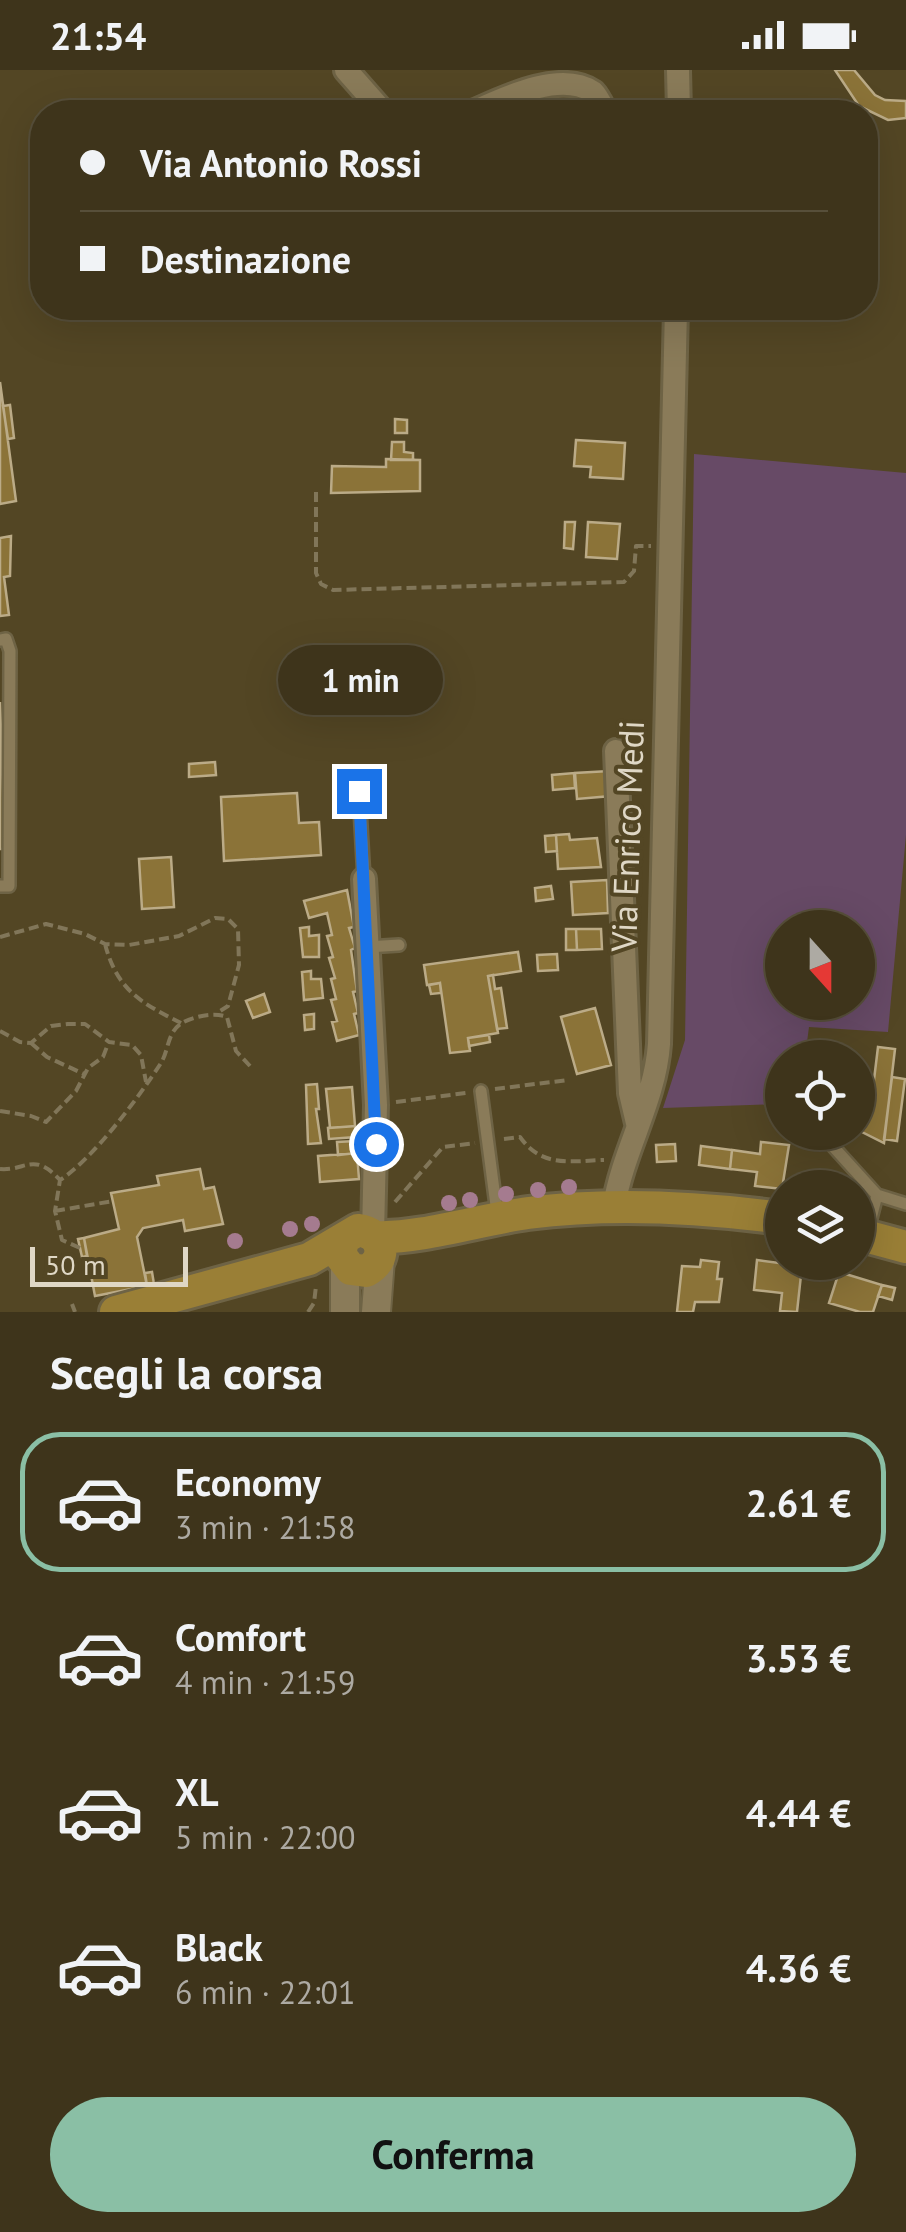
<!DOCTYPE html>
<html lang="it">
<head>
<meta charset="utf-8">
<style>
	:root { --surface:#3e341b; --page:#453c24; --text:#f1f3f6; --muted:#adaaa3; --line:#574f3a; --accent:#8abfa5 }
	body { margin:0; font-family:"PT Sans",sans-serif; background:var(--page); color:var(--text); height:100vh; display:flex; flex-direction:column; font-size:38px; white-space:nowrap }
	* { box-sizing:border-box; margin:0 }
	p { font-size:32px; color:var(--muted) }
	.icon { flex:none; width:55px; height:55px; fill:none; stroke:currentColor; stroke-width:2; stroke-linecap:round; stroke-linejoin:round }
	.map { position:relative; height:1242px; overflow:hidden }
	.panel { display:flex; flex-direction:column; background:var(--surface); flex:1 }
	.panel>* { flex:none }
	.guide { position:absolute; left:30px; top:30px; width:848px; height:220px; border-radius:40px; box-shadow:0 10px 40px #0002,0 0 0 2px var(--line); display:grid; align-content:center; height:220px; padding:0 50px; background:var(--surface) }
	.needle { width:65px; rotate:159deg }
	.controls { position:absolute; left:765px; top:840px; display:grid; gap:20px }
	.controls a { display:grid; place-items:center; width:110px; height:110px; border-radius:50%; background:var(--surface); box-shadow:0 10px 40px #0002,0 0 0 2px var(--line); font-size:50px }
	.scale { position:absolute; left:30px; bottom:25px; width:158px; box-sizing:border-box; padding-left:10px; border:5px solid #dfd7c5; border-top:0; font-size:28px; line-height:35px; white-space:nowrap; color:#dfd7c5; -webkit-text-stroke:8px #534624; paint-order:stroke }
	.end { position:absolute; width:45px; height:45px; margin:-22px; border:12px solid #1a73e8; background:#fff; box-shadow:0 0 0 5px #fff }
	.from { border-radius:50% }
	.bubble { position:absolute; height:70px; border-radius:35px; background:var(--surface); box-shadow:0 10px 40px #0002,0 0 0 2px var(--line); font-size:32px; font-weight:700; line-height:70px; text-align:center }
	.guide b { display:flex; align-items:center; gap:35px; height:95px; font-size:38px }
	.guide b+b { border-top:2px solid var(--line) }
	.guide i { width:25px; height:25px; background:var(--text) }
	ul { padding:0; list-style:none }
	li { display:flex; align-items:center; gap:30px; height:140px; margin:0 20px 15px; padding:0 30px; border:5px solid transparent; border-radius:40px }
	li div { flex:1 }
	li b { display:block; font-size:38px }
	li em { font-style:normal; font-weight:700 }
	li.active { border-color:var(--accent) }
	li>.icon { width:90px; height:90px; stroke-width:1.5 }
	h2 { padding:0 50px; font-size:45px; line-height:120px }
	.action { display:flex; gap:20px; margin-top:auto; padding:20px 50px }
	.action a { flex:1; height:115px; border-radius:60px; background:var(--accent); color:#111; font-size:40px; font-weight:700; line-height:115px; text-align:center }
	.status { display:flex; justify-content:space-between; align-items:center; height:70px; padding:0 50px; background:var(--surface); direction:ltr }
	.status svg { height:28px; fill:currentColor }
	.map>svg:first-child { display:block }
</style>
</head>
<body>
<div class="status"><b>21:54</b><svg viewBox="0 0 49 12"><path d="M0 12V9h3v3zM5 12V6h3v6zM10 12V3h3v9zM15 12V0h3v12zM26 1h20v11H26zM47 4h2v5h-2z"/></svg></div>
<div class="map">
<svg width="906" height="1242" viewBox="0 0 906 1242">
	<rect width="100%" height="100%" fill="#534624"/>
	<path fill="#674a66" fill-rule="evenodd" d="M694,384l212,19v362l-18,197 -79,-5 -4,30 -23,1v46l-119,4 22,-68zM782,858h76v74h-76z"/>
	<path fill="#8b7338" stroke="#bbab87" stroke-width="2.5" d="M835,0h19l21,25 10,5 21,1v17l-18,2 -29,-14z
		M0,312l16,119 -16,3z
		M10,335l4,33 -6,1 -5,-33z
		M395,349l12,1v13h-12z
		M576,370l49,3 -2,36 -33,-2 1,-10 -17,-1z
		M392,372h12v10l9,1v7h-22z
		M386,389l34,1v31l-89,2 1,-27 54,1z
		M565,452h10l-2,27 -9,-1z
		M588,452l32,2 -3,35 -31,-2z
		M11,466l-1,40 -6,1 5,38 -9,1v-78z
		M0,632l5,147h-5z
		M215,692l1,13 -27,2v-13z
		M609,701l2,25 -34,3 -2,-26z
		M574,703l1,15 -22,2 -1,-15z
		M297,723l2,30 20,-1 2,33 -97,6 -3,-64z
		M569,764l1,6 27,-2 4,29 -43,2 -2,-34z
		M556,765l1,16 -11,1 -1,-16z
		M171,787l3,50 -32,2 -3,-50z
		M607,810l1,33 -35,2 -2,-33z
		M551,816l2,13 -17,2 -1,-13z
		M347,820l7,37 -5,1 6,20 -4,2 6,41 -4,1 5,21 -4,1 5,21 -22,6 -5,-19 5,-1 -6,-21 5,-1 -5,-20 4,-1 -6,-20 4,-1 -6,-21 5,-1 -5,-22 -18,5 -5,-17z
		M309,857v9l10,-1v22h-16l-3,-29z
		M566,859h10l1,21h-11z
		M576,859h25l1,20 -25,1z
		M518,882l3,19 -33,5 10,57 -30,5 2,13 -20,2 -10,-70 -13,2 -3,-20z
		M557,884l1,16 -20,1 -1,-16z
		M311,901v8h10l2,19 -19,2 -2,-28z
		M493,905l2,14 6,-1 6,40 -10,1 -9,-53z
		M440,913l1,10 -10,1 -2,-9z
		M264,924l6,18 -17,6 -7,-17z
		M595,938l16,57 -34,9 -16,-57z
		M314,944v15l-9,1 -1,-15z
		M489,965l1,7 -21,4 -1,-8z
		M878,977l17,2 -11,94 -26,-13v-47l15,5z
		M892,1007l13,2 -8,62 -13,-2z
		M317,1014l2,25h-3l5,34 -13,1 -2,-59z
		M352,1017l3,39 -25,2 -4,-39z
		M355,1056l1,11 -27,2 -1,-11z
		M356,1071l1,12 -19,2 -1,-13z
		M761,1072l28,3 -7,44 -27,-3 2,-14 -27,-3 2,-19 28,4z
		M675,1074l1,17 -19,1 -1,-17z
		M701,1076l31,4 -2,19 -31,-4z
		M357,1083l2,26 -39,3 -2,-26z
		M200,1099l4,20 10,-2 9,37 -38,7 -2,-11 -40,8 -6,9 10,49 -52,10 -11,-58 35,-9 -8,-36 48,-8 -2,-9z
		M84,1168l3,18 -5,1 -4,-18z
		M701,1190l18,2 -2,17h5l-3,23h-24l-2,10h-16l5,-46 18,1z
		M757,1190l45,6 -5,46 -17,-1 2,-18 -28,-3z
		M152,1202l2,12 -7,2 -2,-13z
		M839,1202l43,13 -9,27h-13l-31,-9z
		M882,1215l13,3 -3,12 -14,-4z"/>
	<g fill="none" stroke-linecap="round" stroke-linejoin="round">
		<defs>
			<path id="service" d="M0,570l6,-1 4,12 -1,235h-9
				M359,721l5,88
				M367,877l32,-2
				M481,1021l16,122
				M820,1062l57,63
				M867,1164l10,-39 29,9"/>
			<path id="minor" d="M346,0l37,42
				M678,0l1,42
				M473,42c31,-14 88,-42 120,-20 5,5 9,14 12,20
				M616,681l14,342 7,30
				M364,809l12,226 -3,129
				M614,1136c9,-56 41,-105 45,-162l17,-736"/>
			<path id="tertiary" d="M345,1242v-47
				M376,1242l4,-53"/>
			<path id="primary" d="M858,1164l48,13
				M376,1167c43,2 107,-18 152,-24 85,-11 170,-6 254,5
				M116,1242l193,-53 49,-29c25,3 31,29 8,41l-15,-2 -11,-14 3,-15"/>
		</defs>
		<use href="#service" stroke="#6e6345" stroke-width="16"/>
		<use href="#minor" stroke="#6e6345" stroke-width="28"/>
		<use href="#tertiary" stroke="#6e6345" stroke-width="32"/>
		<use href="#primary" stroke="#6e6345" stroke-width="38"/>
		<path stroke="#817659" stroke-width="4" stroke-dasharray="10 5" stroke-linecap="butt" d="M316,422v81l5,11 12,6 291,-8 10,-11 2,-25h15
			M0,867l46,-13 39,10 20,10 24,1 50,-9 36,-18 13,1 10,10 1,36 -11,41 -11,7
			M105,874c12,46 36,59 76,79
			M0,961l20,11 11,1 20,-17 17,-2h17l24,18 23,3 9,10 5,27
			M31,973l16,14 37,17
			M495,1019l73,-9
			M396,1032l70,-9
			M0,1041l31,5 15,6 30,-31 12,-23 15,-11 5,-13
			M504,1069l16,-2c22,31 50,24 84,23
			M0,1099c27,2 33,-18 60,11
			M395,1132l48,-55 32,-4
			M55,1141l58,-10
			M80,1178l-18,-8 -7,-29 5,-31c33,-21 79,-83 101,-117 8,-13 6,-31 21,-40 12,-7 33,-11 45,-6l9,34 14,15
			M72,1234l3,8
			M308,1242l6,-9 2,-17"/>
		<use href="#service" stroke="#8a7b59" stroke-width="11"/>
		<use href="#minor" stroke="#8a7b59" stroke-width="22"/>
		<use href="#tertiary" stroke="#8a7b59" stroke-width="28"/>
		<use href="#primary" stroke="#9a7f36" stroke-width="32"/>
	</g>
	<g fill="#a57b8f">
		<circle cx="569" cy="1117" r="8"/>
		<circle cx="538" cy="1120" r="8"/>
		<circle cx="506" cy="1124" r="8"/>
		<circle cx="470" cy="1130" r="8"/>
		<circle cx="449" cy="1133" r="8"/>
		<circle cx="312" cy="1154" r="8"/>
		<circle cx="290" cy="1159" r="8"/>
		<circle cx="235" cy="1171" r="8"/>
	</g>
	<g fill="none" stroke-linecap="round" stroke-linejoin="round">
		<path stroke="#1a73e8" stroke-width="12" d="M359,721l17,353"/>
	</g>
	<g text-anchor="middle" stroke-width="8" stroke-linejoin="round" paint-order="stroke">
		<g font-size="35" fill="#dfd7c5" stroke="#534624">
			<text transform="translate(628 766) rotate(-88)" y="12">Via Enrico Medi</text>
		</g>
	</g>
</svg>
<div class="controls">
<a><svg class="needle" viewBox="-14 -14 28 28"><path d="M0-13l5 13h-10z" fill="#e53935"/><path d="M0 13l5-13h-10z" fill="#adaaa3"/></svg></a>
<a><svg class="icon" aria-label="locate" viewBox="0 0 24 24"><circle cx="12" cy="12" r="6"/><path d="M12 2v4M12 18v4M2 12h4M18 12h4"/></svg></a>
<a><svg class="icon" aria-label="layers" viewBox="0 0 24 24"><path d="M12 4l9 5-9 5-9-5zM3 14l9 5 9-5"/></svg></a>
</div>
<div class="scale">50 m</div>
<i class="end from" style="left:376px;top:1074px"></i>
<i class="end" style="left:359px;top:721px"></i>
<div class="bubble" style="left:278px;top:575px;width:165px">1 min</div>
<div class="guide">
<b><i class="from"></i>Via Antonio Rossi</b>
<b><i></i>Destinazione</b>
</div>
</div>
<section class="panel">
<h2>Scegli la corsa</h2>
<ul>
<li class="active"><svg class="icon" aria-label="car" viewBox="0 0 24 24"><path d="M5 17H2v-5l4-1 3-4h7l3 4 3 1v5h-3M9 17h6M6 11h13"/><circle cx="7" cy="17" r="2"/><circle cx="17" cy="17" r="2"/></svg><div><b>Economy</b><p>3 min · 21:58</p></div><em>2.61 €</em></li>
<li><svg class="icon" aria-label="car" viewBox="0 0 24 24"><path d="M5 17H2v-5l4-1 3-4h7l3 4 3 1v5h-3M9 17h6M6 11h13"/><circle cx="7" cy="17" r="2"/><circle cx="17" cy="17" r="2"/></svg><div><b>Comfort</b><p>4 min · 21:59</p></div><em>3.53 €</em></li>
<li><svg class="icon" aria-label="car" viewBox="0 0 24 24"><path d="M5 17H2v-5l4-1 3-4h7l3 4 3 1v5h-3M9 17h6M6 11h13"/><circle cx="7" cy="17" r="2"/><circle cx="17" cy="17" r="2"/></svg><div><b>XL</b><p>5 min · 22:00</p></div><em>4.44 €</em></li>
<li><svg class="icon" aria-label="car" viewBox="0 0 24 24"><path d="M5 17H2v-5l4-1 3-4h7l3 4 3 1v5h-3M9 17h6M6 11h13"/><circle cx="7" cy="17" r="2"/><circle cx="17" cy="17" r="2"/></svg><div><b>Black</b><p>6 min · 22:01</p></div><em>4.36 €</em></li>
</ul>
<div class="action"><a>Conferma</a></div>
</section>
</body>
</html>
